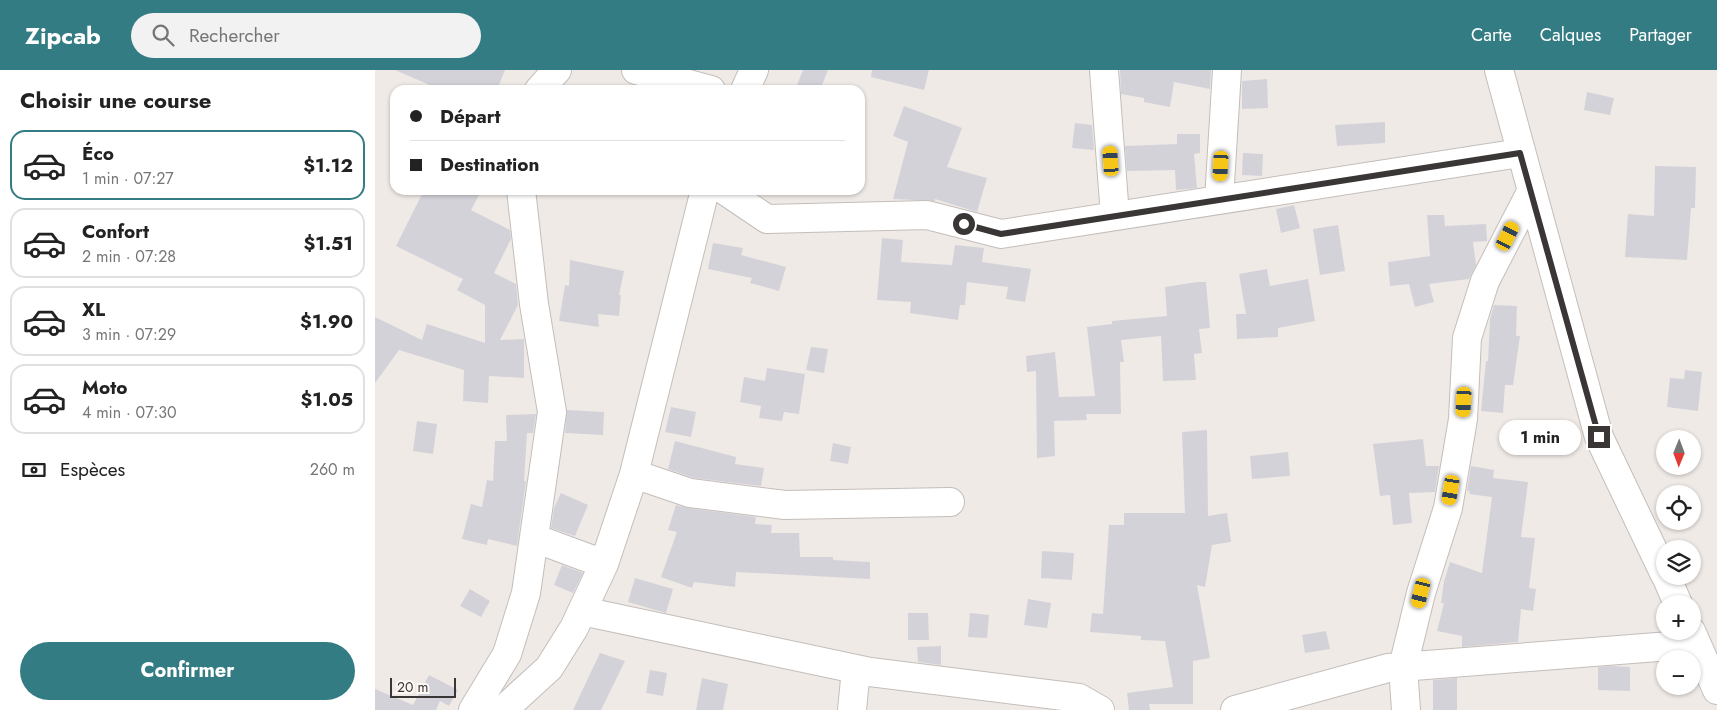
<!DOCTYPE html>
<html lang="fr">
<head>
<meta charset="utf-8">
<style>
	:root { --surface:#fff; --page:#f2f2f2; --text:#222; --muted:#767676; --line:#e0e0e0; --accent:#347c83 }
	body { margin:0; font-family:Jost,sans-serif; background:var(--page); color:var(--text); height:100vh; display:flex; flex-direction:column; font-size:19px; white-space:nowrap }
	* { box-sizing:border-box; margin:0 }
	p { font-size:16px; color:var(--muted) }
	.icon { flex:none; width:28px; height:28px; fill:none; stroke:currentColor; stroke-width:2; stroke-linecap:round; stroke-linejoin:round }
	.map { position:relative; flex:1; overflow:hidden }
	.side { display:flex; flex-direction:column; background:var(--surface); width:375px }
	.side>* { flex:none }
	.banner { position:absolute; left:15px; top:15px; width:475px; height:110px; border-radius:15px; box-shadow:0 1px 4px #0004; display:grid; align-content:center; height:110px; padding:0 20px; background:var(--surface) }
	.needle { width:32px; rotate:181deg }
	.fabs { position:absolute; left:1281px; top:360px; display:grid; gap:10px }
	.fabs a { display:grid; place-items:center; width:45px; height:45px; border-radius:50%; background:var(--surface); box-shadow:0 1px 4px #0004; font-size:25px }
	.scale { position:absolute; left:15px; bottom:12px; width:66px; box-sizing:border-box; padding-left:5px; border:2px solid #393635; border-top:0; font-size:14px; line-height:18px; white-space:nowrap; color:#393635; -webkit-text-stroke:4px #fef7f3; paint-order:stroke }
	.end { position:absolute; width:22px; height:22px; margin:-11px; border:6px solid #393635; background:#fff; box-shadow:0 0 0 2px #fff }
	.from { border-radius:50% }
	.bubble { position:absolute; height:35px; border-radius:18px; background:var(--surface); box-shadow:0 1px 4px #0004; font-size:16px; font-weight:700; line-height:35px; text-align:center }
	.car { position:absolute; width:15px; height:30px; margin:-15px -8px; border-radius:6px; box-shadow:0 0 4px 1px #0007; background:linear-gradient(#f5c518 24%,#345 0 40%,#f5c518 0 76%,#345 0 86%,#f5c518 0) }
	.banner b { display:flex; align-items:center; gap:18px; height:48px; font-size:19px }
	.banner b+b { border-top:1px solid var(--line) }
	.banner i { width:12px; height:12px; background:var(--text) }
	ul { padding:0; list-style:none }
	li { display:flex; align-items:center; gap:15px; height:70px; margin:0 10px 8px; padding:0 10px; border:2px solid var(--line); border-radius:15px }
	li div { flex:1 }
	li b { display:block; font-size:19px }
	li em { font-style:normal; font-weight:700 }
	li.on { border-color:var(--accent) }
	li>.icon { width:45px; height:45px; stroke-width:1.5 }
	h2 { padding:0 20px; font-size:22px; line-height:60px }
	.pay { display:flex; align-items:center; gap:12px; height:55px; padding:0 20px; font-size:19px }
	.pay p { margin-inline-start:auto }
	.primary-button { display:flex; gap:10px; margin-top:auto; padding:10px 20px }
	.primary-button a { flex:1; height:58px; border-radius:30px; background:var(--accent); color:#fff; font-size:20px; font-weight:700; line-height:58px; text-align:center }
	header { display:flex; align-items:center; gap:30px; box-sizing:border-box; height:70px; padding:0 25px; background:var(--accent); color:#fff }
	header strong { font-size:24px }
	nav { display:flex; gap:28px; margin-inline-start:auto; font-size:18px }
	.search { width:350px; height:45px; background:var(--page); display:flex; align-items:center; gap:12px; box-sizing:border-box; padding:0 18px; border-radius:28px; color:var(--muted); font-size:19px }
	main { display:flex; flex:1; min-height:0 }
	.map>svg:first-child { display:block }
</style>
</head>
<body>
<header>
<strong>Zipcab</strong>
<div class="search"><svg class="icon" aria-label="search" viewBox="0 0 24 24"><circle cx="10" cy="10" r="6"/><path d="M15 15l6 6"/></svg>Rechercher</div>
<nav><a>Carte</a><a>Calques</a><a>Partager</a></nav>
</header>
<main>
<section class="side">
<h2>Choisir une course</h2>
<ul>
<li class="on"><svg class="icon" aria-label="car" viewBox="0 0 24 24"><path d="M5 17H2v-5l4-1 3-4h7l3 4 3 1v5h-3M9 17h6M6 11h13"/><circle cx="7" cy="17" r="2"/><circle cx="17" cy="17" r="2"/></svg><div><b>Éco</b><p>1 min · 07:27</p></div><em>$1.12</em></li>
<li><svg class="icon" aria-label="car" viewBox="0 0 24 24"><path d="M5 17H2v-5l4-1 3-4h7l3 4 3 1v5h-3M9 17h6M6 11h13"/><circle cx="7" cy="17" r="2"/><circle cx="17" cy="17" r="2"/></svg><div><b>Confort</b><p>2 min · 07:28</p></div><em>$1.51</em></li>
<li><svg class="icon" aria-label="car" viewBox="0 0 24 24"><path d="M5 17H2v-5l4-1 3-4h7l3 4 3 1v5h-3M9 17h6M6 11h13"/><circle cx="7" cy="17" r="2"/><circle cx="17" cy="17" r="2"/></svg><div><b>XL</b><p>3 min · 07:29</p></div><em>$1.90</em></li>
<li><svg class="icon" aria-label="car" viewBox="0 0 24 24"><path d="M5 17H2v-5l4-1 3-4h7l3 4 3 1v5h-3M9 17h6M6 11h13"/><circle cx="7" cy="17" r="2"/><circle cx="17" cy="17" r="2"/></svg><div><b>Moto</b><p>4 min · 07:30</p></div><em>$1.05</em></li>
</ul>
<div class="pay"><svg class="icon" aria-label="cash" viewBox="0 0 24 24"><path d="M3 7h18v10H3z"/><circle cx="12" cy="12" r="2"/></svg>Espèces<p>260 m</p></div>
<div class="primary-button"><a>Confirmer</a></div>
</section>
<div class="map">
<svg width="1342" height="640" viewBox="0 0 1342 640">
	<rect width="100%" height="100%" fill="#f0eae6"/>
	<path fill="#d4d2d9" d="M20,0h110l-8,20h-56z
		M428,0h25l-8,20h-25z
		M497,0h57l-5,20 -53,-13z
		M745,0h91l-1,19 -36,-7 -4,25 -26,-5v-4l-23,-4z
		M892,9l1,29 -26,1v-28z
		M1212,22l27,6 -4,17 -26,-5z
		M529,36l58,22 -15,39 40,11 -10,34 -42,-13v2l-42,-2 15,-57 -15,-6z
		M1010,52v21l-48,3 -2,-21z
		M700,53l17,2 2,25 -22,-2z
		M802,64h23v19l-6,1 3,34 -21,2 -1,-20 -48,1 -2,-25 52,-2z
		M868,83l20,1 -1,22 -20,-1z
		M1280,96l41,1 -1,41h-4l-4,52 -62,-3 3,-43 26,2z
		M49,120h45l10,5 -8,15 39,20 1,9 -17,34 22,11 2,21 -18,35 24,-1v39l-35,-2 -1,27 -25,-2 1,-31 -65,-20 -24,33v-66l47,23 5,-16 58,19v-38l-28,-15 6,-11 -67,-33z
		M919,135l6,23 -19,5 -5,-24z
		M1052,145h17l1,11 41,-2 1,17 -14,1 3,23 -7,14 -40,5 5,18 -19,5 -6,-23 -19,2 -2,-24 42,-6z
		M963,155l7,46 -25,4 -7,-46z
		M507,168l21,2 -2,22 51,3 3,-20 29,3 -2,14 49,7 -6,33 -19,-3 2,-12 -41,-5 -2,23h-5l-2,15 -48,-7 1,-11 -34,-2z
		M338,173l30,5 -2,7 45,12 -7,24 -29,-8 2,-5 -44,-9z
		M195,190l54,11 -5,24h2l-2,21 -21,-2 1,13 -40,-6 6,-36 4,1z
		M892,199l3,17 38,-7 7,42 -37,7v9l-41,2 -1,-25h10l-7,-40z
		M822,212h9l4,46 -11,1 3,24 -8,1 2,26 -33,1 -2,-45 -40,4 3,22h-4l1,52h-35l1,6 -33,1 1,35 -18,2 -1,-87 -9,1 -1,-16 29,-4 4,45 36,-1 -8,-69 25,-3v-3l55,-5 -2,-29z
		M1119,235l23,1 -1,30h4l-7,49h-8l-2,28 -22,-2 5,-50h2l2,-42z
		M436,277l17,2 -4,24 -18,-3z
		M392,298l38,6 -6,40 -15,-2 -2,9 -23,-3 2,-12 -21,-4 4,-25 21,4z
		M1310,300l17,2 -4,39 -31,-4 3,-29 14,1z
		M296,337l25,5 -5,25 -26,-5z
		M192,340l37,2 -1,23 -38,-2z
		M161,344l-3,19h-6l-3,48h2l-9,65 -29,-7 -1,6 -25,-6 9,-35 11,3 5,-27 6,1 2,-40h12l-1,-26z
		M42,351l20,3 -4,30 -20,-3z
		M832,360l1,86 19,-3 4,29 -19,3 -7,42 -8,-2 13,73 -17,3v43h-44l1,6h-21l-2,-17 46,-6 -8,-46 -24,-1v-4l-51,-4 2,-19 11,1 6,-89h15v-12h61l-3,-81z
		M1048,369l3,27h13l-4,26 -26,1 3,30 -19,2 -3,-30 -10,1 -7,-52z
		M300,371l61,16 -1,7 29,4 -3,18 -67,-8 -26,-9z
		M458,373l18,4 -3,17 -18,-3z
		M913,382l2,24 -38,3 -2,-23z
		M1096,396l23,4 -1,8 35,4 -7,55 14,1 -6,50 7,1 -3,22 -12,-2 -3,33 -56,5v-11l-25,-5 7,-28h-3l3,-22 6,-19 32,11 10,-76 -23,-3 1,-3h-3z
		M186,423l27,12 -13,31 -24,-8 3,-20z
		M301,435l12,3 68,9 -1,7 17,1 -1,8h28l1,24h33v3l37,2v17l-134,-7 -1,15 -41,-5 -2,6 -31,-11 16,-45 -9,-2z
		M667,481l32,2 -2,27 -31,-2z
		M187,495l21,8 -10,20 -19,-8z
		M260,508l38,11 -7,24 -38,-11z
		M95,519l20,12 -9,16 -21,-11z
		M653,529l23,4 -4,25 -23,-3z
		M533,543h20l1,27h-21z
		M595,543l19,2 -2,23 -19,-1z
		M951,561l4,18 -25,4 -3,-18z
		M566,576v19l-23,-3 -1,-15z
		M225,583l25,8 -24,49h-28z
		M1236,596l19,1v24l-32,-1v-23z
		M275,600l17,3 -4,23 -17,-3z
		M54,605l29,15 -9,16 -9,-5 -4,9h-61v-21l38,16z
		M327,608l26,6 -5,26h-27z
		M1082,608v32h-24v-30z"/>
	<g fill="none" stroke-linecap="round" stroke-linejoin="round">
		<defs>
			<path id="minor" d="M261,0l75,20
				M729,0l11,146
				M1124,0l100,367 66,138
				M164,20l18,-20
				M370,20l9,-20
				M349,120l43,29 160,-4 74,19 519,-81
				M844,130l8,-130
				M259,404l56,19 95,12 165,-3
				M159,468l70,26
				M1291,506l12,28
				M207,541l288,61 209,26 21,12
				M1316,561l26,59
				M98,640l34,-56 19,-61 26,-181 -18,-108 -13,-114
				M128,640l46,-42 25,-40 30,-64 30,-90 71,-284
				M477,640l4,-41
				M860,640l153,-42 308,-24
				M1031,640l-3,-43 18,-74 27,-85 15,-89 4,-81 18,-57 46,-89"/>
		</defs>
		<use href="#minor" stroke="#c4beba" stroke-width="30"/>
		<use href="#minor" stroke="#fff" stroke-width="28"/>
	</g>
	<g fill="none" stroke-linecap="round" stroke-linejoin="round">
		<path stroke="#393635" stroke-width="6" d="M589,154l37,10 519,-81 79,284"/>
	</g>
</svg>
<div class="fabs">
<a><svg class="needle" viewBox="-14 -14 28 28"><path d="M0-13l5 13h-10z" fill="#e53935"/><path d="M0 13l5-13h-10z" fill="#767676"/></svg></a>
<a><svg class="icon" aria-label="locate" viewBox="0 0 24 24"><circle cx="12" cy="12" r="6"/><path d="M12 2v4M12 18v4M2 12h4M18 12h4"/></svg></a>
<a><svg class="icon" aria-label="layers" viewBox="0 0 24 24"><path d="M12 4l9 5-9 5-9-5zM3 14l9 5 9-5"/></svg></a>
<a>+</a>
<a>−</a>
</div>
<div class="scale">20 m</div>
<i class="end from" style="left:589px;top:154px"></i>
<i class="end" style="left:1224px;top:367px"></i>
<div class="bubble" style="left:1124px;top:350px;width:82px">1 min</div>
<i class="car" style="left:736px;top:91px;rotate:356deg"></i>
<i class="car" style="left:846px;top:96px;rotate:183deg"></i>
<i class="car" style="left:1133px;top:166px;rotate:27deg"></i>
<i class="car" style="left:1089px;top:332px;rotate:183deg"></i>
<i class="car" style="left:1076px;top:420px;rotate:189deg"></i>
<i class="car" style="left:1046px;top:523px;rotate:194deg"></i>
<div class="banner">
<b><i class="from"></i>Départ</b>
<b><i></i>Destination</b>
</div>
</div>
</main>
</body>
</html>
